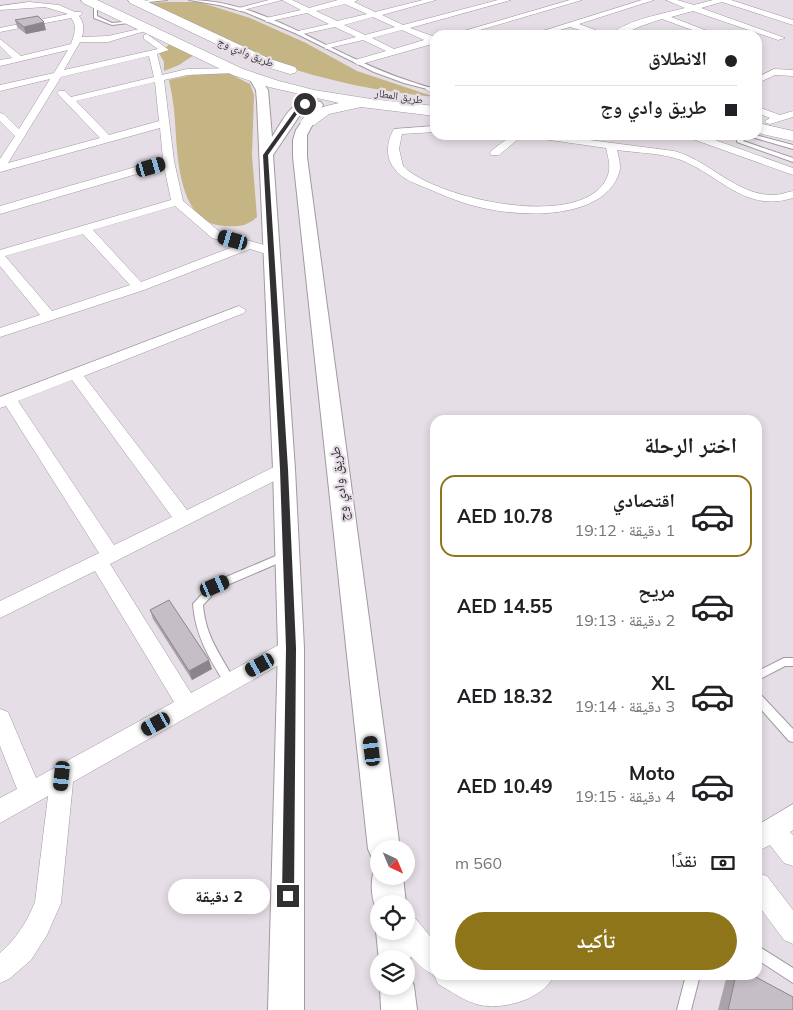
<!DOCTYPE html>
<html lang="ar">
<head>
<meta charset="utf-8">
<style>
	:root { --surface:#fff; --page:#f6f6f6; --text:#202124; --muted:#757577; --line:#e0e0e0; --accent:#8f751a }
	body { margin:0; font-family:Mulish,"Noto Naskh Arabic",sans-serif; background:var(--page); color:var(--text); direction:rtl; height:100vh; display:flex; flex-direction:column; font-size:19px; white-space:nowrap }
	* { box-sizing:border-box; margin:0 }
	p { font-size:16px; color:var(--muted) }
	.icon { flex:none; width:28px; height:28px; fill:none; stroke:currentColor; stroke-width:2; stroke-linecap:round; stroke-linejoin:round }
	.map { position:relative; flex:1; overflow:hidden; direction:ltr }
	.side { position:absolute; left:430px; top:415px; width:332px; height:565px; display:flex; flex-direction:column; background:var(--surface); border-radius:15px; box-shadow:0 2px 8px #0003; direction:rtl }
	.side>* { flex:none }
	.top-card { position:absolute; left:430px; top:30px; width:332px; height:110px; border-radius:15px; box-shadow:0 2px 8px #0003; direction:rtl; display:grid; align-content:center; height:110px; padding:0 25px; background:var(--surface) }
	.needle { width:32px; rotate:136deg }
	.fabs { position:absolute; left:370px; top:840px; display:grid; gap:10px }
	.fabs a { display:grid; place-items:center; width:45px; height:45px; border-radius:50%; background:var(--surface); box-shadow:0 2px 8px #0003; font-size:25px }
	.end { position:absolute; width:22px; height:22px; margin:-11px; border:6px solid #333033; background:#fff; box-shadow:0 0 0 2px #fff }
	.from { border-radius:50% }
	.bubble { position:absolute; height:35px; border-radius:18px; background:var(--surface); box-shadow:0 2px 8px #0003; font-size:16px; font-weight:700; line-height:35px; text-align:center; direction:rtl }
	.car { position:absolute; width:15px; height:30px; margin:-15px -8px; border-radius:6px; box-shadow:0 0 4px 1px #0007; background:linear-gradient(#222 24%,#8ab4d8 0 40%,#222 0 76%,#8ab4d8 0 86%,#222 0) }
	.top-card b { display:flex; align-items:center; gap:18px; height:48px; font-size:19px }
	.top-card b+b { border-top:1px solid var(--line) }
	.top-card i { width:12px; height:12px; background:var(--text) }
	ul { padding:0; list-style:none }
	li { display:flex; align-items:center; gap:15px; height:82px; margin:0 10px 8px; padding:0 15px; border:2px solid transparent; border-radius:15px }
	li div { flex:1 }
	li b { display:block; font-size:19px }
	li em { font-style:normal; font-weight:700 }
	li.selected { border-color:var(--accent) }
	li>.icon { width:45px; height:45px; stroke-width:1.5 }
	h2 { padding:0 25px; font-size:22px; line-height:60px }
	.pay { display:flex; align-items:center; gap:12px; height:55px; padding:0 25px; font-size:19px }
	.pay p { margin-inline-start:auto }
	.action { display:flex; gap:10px; margin-top:auto; padding:10px 25px }
	.action a { flex:1; height:58px; border-radius:30px; background:var(--accent); color:#fff; font-size:20px; font-weight:700; line-height:58px; text-align:center }
	.map>svg:first-child { display:block }
</style>
</head>
<body>
<div class="map">
<svg width="793" height="1010" viewBox="0 0 793 1010">
	<rect width="100%" height="100%" fill="#e6dee6"/>
	<path fill="#c6b584" d="M167,2h32l51,16 56,25 51,28 78,26c-54,-5 -109,-16 -160,-34l-125,-60z
		M171,43l23,12 -15,10 -15,6v-9l-5,-9z
		M206,72l24,2 20,10 4,11 -2,60 5,62c-10,9 -19,10 -32,9 -51,-2 -47,-80 -51,-116 -1,-10 -3,-20 -5,-30z"/>
	<g fill="none" stroke-linecap="round" stroke-linejoin="round">
		<defs>
			<path id="service" d="M167,0l-28,3 -2,-1 13,-2z
				M189,0c60,0 112,34 164,58 27,13 53,23 82,31v2l-31,-8 -30,-11 -77,-38 -52,-22 -26,-7z
				M94,3l3,1v12l15,7 23,-2 2,1 -25,3 -18,-7z
				M743,135h12l38,10v4l-45,-13 -5,5 50,17v4l-56,-20v-2z
				M285,552l3,1 2,3 -2,3 -70,30 -15,16c3,34 18,49 32,77l-1,3 -4,2 -4,-2c-16,-25 -31,-50 -33,-81l19,-21z
				M784,658h9v8h-8l-27,14v-9z
				M758,694l4,2 31,33v13l-4,-1 -31,-35z
				M758,946l35,22v15l-35,-23z
				M686,975h14l-9,35h-14z"/>
			<path id="minor" d="M269,0h23l17,8 29,-8h20l-4,2 21,10 48,-12h13l-54,15 21,10 95,-25h13l-101,28 25,9v8l-3,-1 -74,21 -4,-3 1,-2 31,-9 -23,-11 -38,9v-4l31,-8 -21,-10 -37,8v-4l31,-7 -22,-11 -41,9v-4l35,-8 -19,-10 -43,11 -4,-2zM345,4l22,10 -30,7 -21,-10zM373,17l22,10 -30,8 -21,-10zM402,30l22,10 -30,9 -22,-11z
				M570,0h12l-119,35h-13z
				M642,0h12l-75,24 30,11h-13l-26,-8 -27,8h-13z
				M666,0h11l17,5 19,-5h18l62,20v5l-71,-23 -21,6 84,30 -7,2 -85,-29 -22,6 47,18h-12l-44,-16 -21,7 -20,9h-11c18,-16 53,-21 75,-27z
				M29,2l30,3 16,7h6l1,2 -3,2c5,6 5,14 3,21l26,-1 40,-9 4,2 -44,13h-28l-16,28 94,-21 -14,-10v-4l3,-1 22,16 -12,4 5,21 25,-6 50,-1v4l-3,1 -47,2 -23,5 10,81 9,40 37,31 54,16 2,3 -2,3 -4,1 -20,-6 -106,41 -144,47v-9l40,-13 -40,-49v-16l171,-50 -7,-34 -164,48v-8l163,-47 -3,-31 -160,44v-13l15,-23 -15,-15v-8l4,1 15,15 31,-50 -50,12v-6l54,-12 14,-23 -68,16v-6l12,-2 -12,-12v-7l21,17 50,-12c3,-9 7,-18 0,-26l-71,14v-4l68,-14 -23,-7 -45,3v-4zM149,56l5,21 -83,20 -6,-6h-6l-2,2 43,45 -92,25 53,-86zM155,82l4,39 -50,14 -33,-34zM175,206l37,32 26,7 -97,37 -48,-52zM83,234l47,51 -78,26 -47,-55z
				M774,69l19,1v6l-18,-1 -17,8v-6z
				M435,85v6l-5,1 -5,-3z
				M758,107l22,8 13,-4v6l-23,7 -4,-1 -1,-2 5,-3 -12,-5z
				M435,126v6l-33,2 -3,15 4,17c32,33 185,67 205,9 3,-9 0,-18 -2,-27l-84,-12 -23,19h-8l-1,-2 1,-2 21,-16h39l123,16c35,9 63,45 100,44 6,0 13,-3 19,-4v7c-48,15 -72,-22 -112,-38 -19,-7 -43,-7 -64,-10 2,8 5,18 1,26 -18,44 -96,41 -135,32 -19,-4 -36,-11 -54,-19 -12,-5 -27,-9 -35,-21 -9,-11 -7,-28 0,-39z
				M686,135h15l92,33v7l-106,-38z
				M239,306l7,4 -2,3 -160,63 103,134 91,-45 6,-2 6,2 2,4 -2,4 -180,91 81,129 93,-51 7,-3 7,3 3,6 -3,6 -225,128 -12,121 -14,32 -16,25 -22,19 -9,4v-30c16,-14 27,-31 35,-51l13,-106 -48,27v-25l17,-9 -17,-43v-37l8,3 28,66 138,-76 -79,-131 -95,47v-17l99,-48 -93,-147 -6,2v-11zM72,380l100,137 -58,28 -96,-144z
				M793,804v26l-3,2 3,3v31l-9,-3 -14,-18 -12,6v-26z
				M758,873l9,3 26,34v34l-9,-4 -26,-35z
				M406,914l9,4 20,24v33h40l7,3h28l6,-3h38c-10,24 -50,35 -74,30 -14,-3 -30,-14 -42,-21l-4,-9c-16,-7 -33,-28 -39,-44h11z"/>
			<path id="tertiary" d="M255,74l4,2 9,14 4,47c14,-21 20,-42 49,-35l2,3 -16,30v22l93,692h-21v13l-6,-2 -5,-11 -75,-692v-17l3,-10 15,-22 -2,-1 -5,2 -31,46 22,314 9,179v362h-36l10,-362 -5,-179 -16,-367 -1,-12 -7,-12z
				M379,864v12h24l3,28h-27v12c-8,-16 -10,-35 -3,-51z
				M406,923c6,15 8,34 0,48v-12h-27v2l-3,-30 3,-6v6h27z
				M406,973l3,1 5,12 3,24h-36l-1,-24h26z"/>
			<path id="primary" d="M81,0h16l146,69 36,12 35,9 57,9 64,7v10l-74,-9 -32,7 -15,11h-12l-2,-3c10,-13 25,-16 39,-19l-70,-16 -36,-12 -150,-72z
				M128,0h16l126,59 25,8 2,3 -2,3 -5,1 -30,-9 -130,-62z
				M758,123l35,8v10l-35,-8z"/>
		</defs>
		<use href="#service" stroke="#a199a0" stroke-width="2"/>
		<use href="#minor" stroke="#a199a0" stroke-width="1"/>
		<use href="#tertiary" stroke="#a199a0" stroke-width="2"/>
		<use href="#primary" stroke="#a199a0" stroke-width="1"/>
		<use href="#service" fill="#fff" fill-rule="evenodd"/>
		<use href="#minor" fill="#fff" fill-rule="evenodd"/>
		<use href="#tertiary" fill="#fff" fill-rule="evenodd"/>
		<use href="#primary" fill="#fff" fill-rule="evenodd"/>
	</g>
	<path fill="#aaa3aa" d="M15,20l31,10 -20,4 -9,-7z
		M150,610l62,59 -20,11 -39,-61z
		M730,975h22l41,35h-75l8,-31z"/>
	<path fill="#8b858b" d="M44,22l2,8 -20,4 -2,-7z
		M209,660l3,9 -20,11 -3,-9z"/>
	<path fill="#c6bec6" stroke="#8b858b" d="M38,16l6,6 -20,5 -9,-7z
		M169,600l40,60 -20,11 -39,-61z
		M736,975h16l41,22v13h-65z"/>
	<path fill="#333033" d="M305,102l2,2 -5,3 -34,48 20,314 8,179 -2,248 -2,4 -4,1 -4,-1 -2,-4 4,-248 -6,-179 -17,-314 36,-50z"/>
	<g text-anchor="middle" stroke-width="4.5" stroke-linejoin="round" paint-order="stroke">
		<g font-size="11" fill="#333033" stroke="#e6dee6">
			<text transform="translate(246 52) rotate(23)" y="4">طريق وادي وج</text>
			<text transform="translate(399 96) rotate(9)" y="4">طريق المطار</text>
		</g>
		<g font-size="14" fill="#333033" stroke="#e6dee6">
			<text transform="translate(339 484) rotate(-97)" y="5">طريق وادي وج</text>
		</g>
	</g>
</svg>
<div class="fabs">
<a><svg class="needle" viewBox="-14 -14 28 28"><path d="M0-13l5 13h-10z" fill="#e53935"/><path d="M0 13l5-13h-10z" fill="#757577"/></svg></a>
<a><svg class="icon" aria-label="locate" viewBox="0 0 24 24"><circle cx="12" cy="12" r="6"/><path d="M12 2v4M12 18v4M2 12h4M18 12h4"/></svg></a>
<a><svg class="icon" aria-label="layers" viewBox="0 0 24 24"><path d="M12 4l9 5-9 5-9-5zM3 14l9 5 9-5"/></svg></a>
</div>
<i class="end from" style="left:305px;top:104px"></i>
<i class="end" style="left:288px;top:896px"></i>
<div class="bubble" style="left:168px;top:879px;width:102px">2 دقيقة</div>
<i class="car" style="left:151px;top:167px;rotate:74deg"></i>
<i class="car" style="left:233px;top:240px;rotate:286deg"></i>
<i class="car" style="left:215px;top:586px;rotate:67deg"></i>
<i class="car" style="left:260px;top:665px;rotate:241deg"></i>
<i class="car" style="left:156px;top:724px;rotate:241deg"></i>
<i class="car" style="left:372px;top:751px;rotate:353deg"></i>
<i class="car" style="left:62px;top:776px;rotate:186deg"></i>
<div class="top-card">
<b><i class="from"></i>الانطلاق</b>
<b><i></i>طريق وادي وج</b>
</div>
<section class="side">
<h2>اختر الرحلة</h2>
<ul>
<li class="selected"><svg class="icon" aria-label="car" viewBox="0 0 24 24"><path d="M5 17H2v-5l4-1 3-4h7l3 4 3 1v5h-3M9 17h6M6 11h13"/><circle cx="7" cy="17" r="2"/><circle cx="17" cy="17" r="2"/></svg><div><b>اقتصادي</b><p>1 دقيقة · 19:12</p></div><em>AED 10.78</em></li>
<li><svg class="icon" aria-label="car" viewBox="0 0 24 24"><path d="M5 17H2v-5l4-1 3-4h7l3 4 3 1v5h-3M9 17h6M6 11h13"/><circle cx="7" cy="17" r="2"/><circle cx="17" cy="17" r="2"/></svg><div><b>مريح</b><p>2 دقيقة · 19:13</p></div><em>AED 14.55</em></li>
<li><svg class="icon" aria-label="car" viewBox="0 0 24 24"><path d="M5 17H2v-5l4-1 3-4h7l3 4 3 1v5h-3M9 17h6M6 11h13"/><circle cx="7" cy="17" r="2"/><circle cx="17" cy="17" r="2"/></svg><div><b>XL</b><p>3 دقيقة · 19:14</p></div><em>AED 18.32</em></li>
<li><svg class="icon" aria-label="car" viewBox="0 0 24 24"><path d="M5 17H2v-5l4-1 3-4h7l3 4 3 1v5h-3M9 17h6M6 11h13"/><circle cx="7" cy="17" r="2"/><circle cx="17" cy="17" r="2"/></svg><div><b>Moto</b><p>4 دقيقة · 19:15</p></div><em>AED 10.49</em></li>
</ul>
<div class="pay"><svg class="icon" aria-label="cash" viewBox="0 0 24 24"><path d="M3 7h18v10H3z"/><circle cx="12" cy="12" r="2"/></svg>نقدًا<p>560 m</p></div>
<div class="action"><a>تأكيد</a></div>
</section>
</div>
</body>
</html>
